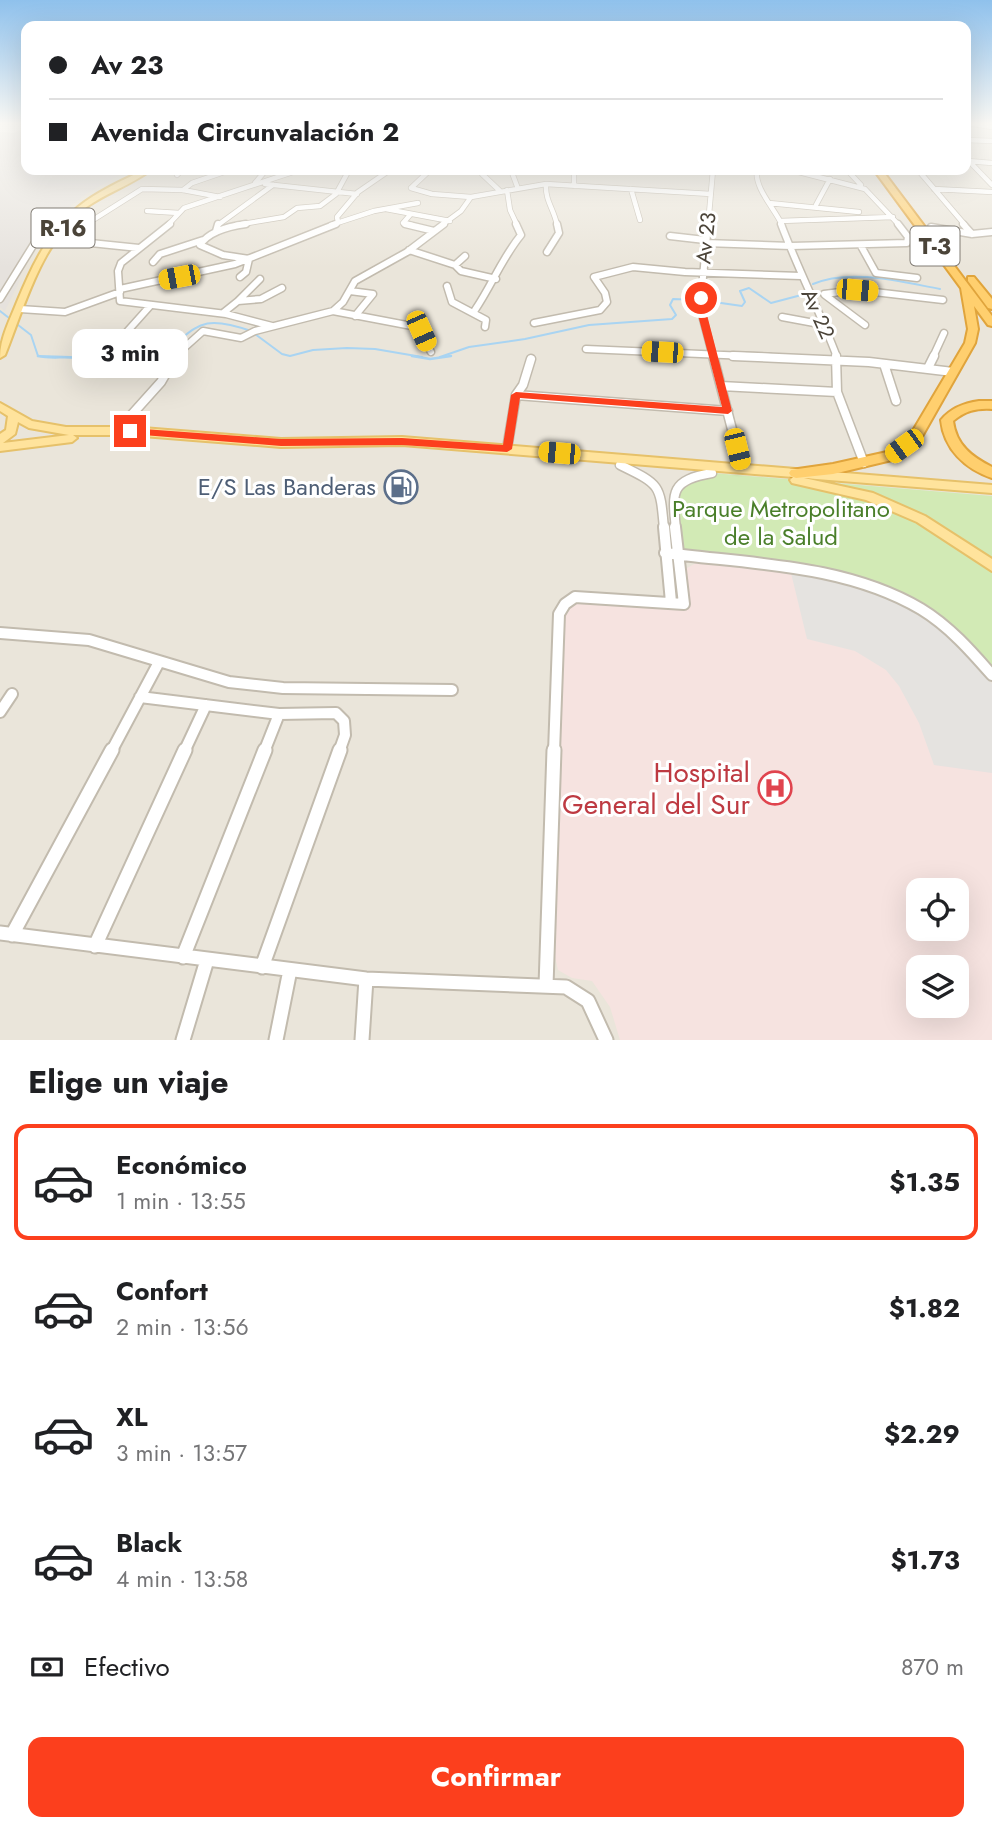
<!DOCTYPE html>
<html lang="es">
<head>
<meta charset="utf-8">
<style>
	:root { --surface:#fff; --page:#f6f6f6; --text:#202124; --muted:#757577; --line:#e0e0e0; --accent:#fc3f1d }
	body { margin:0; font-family:Jost,sans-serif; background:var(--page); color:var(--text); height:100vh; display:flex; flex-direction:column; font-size:26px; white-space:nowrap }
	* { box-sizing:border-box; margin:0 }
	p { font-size:23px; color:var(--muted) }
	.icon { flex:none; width:38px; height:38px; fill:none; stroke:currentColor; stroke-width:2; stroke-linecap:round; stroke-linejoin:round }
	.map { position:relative; height:1040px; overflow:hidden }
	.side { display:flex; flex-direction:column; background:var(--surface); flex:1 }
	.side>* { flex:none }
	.guide { position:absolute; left:21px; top:21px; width:950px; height:154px; border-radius:14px; box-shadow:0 7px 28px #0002; display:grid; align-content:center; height:154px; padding:0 28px; background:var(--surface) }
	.buttons { position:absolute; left:906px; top:878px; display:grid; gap:14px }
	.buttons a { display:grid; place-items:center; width:63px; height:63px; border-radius:14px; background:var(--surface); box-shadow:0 7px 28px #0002; font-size:35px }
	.end { position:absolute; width:32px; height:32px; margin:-16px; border:9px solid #fc3f1d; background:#fff; box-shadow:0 0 0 4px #fff }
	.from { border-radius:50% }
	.bubble { position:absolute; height:49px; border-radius:14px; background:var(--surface); box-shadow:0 7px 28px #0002; font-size:23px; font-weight:700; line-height:49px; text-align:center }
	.car { position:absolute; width:21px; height:42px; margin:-21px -10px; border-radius:9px; box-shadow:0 0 5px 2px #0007; background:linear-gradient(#f5c518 24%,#345 0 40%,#f5c518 0 76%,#345 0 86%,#f5c518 0) }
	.guide b { display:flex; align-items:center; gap:24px; height:66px; font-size:26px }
	.guide b+b { border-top:2px solid var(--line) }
	.guide i { width:18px; height:18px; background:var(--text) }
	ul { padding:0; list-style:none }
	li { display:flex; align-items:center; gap:21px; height:116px; margin:0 14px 10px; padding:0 14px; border:4px solid transparent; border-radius:14px }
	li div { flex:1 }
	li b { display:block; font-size:26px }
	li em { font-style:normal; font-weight:700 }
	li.selected { border-color:var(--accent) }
	li>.icon { width:63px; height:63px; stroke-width:1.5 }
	h2 { padding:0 28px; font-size:32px; line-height:84px }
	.pay { display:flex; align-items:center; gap:18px; height:77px; padding:0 28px; font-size:26px }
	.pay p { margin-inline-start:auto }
	.action { display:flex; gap:14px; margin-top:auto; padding:14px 28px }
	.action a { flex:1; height:80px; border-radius:14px; background:var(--accent); color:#fff; font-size:28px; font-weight:700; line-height:80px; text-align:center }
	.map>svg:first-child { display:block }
</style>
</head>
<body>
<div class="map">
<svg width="992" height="1040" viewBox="0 0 992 1040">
	<rect width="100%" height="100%" fill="#f6f3ec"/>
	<path fill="#eae5da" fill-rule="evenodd" d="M966,123h26v917h-992v-908l14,1 12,-6v43h940zM919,891h38v38h-38zM919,968h38v38h-38z"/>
	<path fill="#e6e2dd" d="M26,128v42h103l-43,24 -43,33 -17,27 -7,28 -14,29 -5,-4v-175l14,1z"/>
	<path fill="#f6e3e0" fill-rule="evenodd" d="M696,563l133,14 163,107v356h-372l-10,-33 -18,-26 -20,-3 -14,-8 -4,-18 10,-334 11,-16 11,-2 101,8v-40zM919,891h38v38h-38zM919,968h38v38h-38z"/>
	<path fill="#d2eab5" d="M712,473l280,23v179l-114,-89 -200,-31 -1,-71z"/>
	<path fill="#e5e3e0" d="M791,573l38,4 78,27 36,25 49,55v89l-58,-8 -15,-42 -20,-37 -13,-16 -31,-19 -48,-12z"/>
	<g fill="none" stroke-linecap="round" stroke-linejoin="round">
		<path stroke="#a9d4f2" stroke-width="2" d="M813,284c37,-16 89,-2 127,5
			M707,301l35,5 3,-4 -5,-11 9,-3 22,15 38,-10
			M0,311l31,24 7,21 33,1
			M255,334l27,20 8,2 23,-6 34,-2 28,1 47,8
			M155,357c43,-26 39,-46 96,-26
			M440,357l29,-10 56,-8 64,-14 83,-6 4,-4 -6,-10 3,-6 25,1"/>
		<path stroke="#a9d4f2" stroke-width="2.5" d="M38,356c13,3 26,0 39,2 33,5 48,15 81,-2
			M412,356l18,3 21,-3"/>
		<defs>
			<path id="minor-far4" d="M967,123l25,4
				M966,140l26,1
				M966,158l26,27
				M968,161l24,2
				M430,170l-19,18 21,6 39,3
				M482,170v4l18,17
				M511,170l6,16
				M574,170v16
				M757,170c-3,18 18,39 25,55
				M791,170l74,19 34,36
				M847,170l14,15
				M918,170l47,55
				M177,175l5,-5
				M255,183l11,-13
				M265,184l92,10
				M546,184c-1,17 8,25 11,41
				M631,189l9,31
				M934,189l58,3
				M183,190l9,-7 38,-13
				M507,190l3,20 7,15
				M769,203l90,9
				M816,205l14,-26
				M386,209l64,12
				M147,211l32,2
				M410,215l-7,8 9,2
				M780,221l113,-4
				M338,222l-1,-5 21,-25 32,-22
				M85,225l57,-36 41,1 37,7
				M168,225l16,-17 115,-38
				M218,225l55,-40
				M236,225l48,-8 13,-9 23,-2 16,-12 13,-24
				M331,225l43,-14 44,-8
				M442,225l19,-14 10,-14 75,-13 165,10
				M708,225l5,-55"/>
			<path id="minor-far3" d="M170,224l-49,39 -3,8 2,30 106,13 46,12
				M405,224l29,7
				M708,224l-7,74 1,17 11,42
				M781,224c17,45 39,88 56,133
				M963,224l9,10
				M931,227l41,7 20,-2
				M216,231l2,-7
				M670,236l35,4
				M68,242l20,-18
				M705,243l86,3 116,-3 1,-6 -10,-13
				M861,246l15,27 41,5
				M409,250l46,15 10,-9
				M547,252l12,-19 -2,-9
				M153,262l7,-8 43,-14
				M455,265l6,6 35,8
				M240,277l6,-5 3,-13 -26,-4 -23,-10c9,-14 31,-19 46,-21
				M447,286l5,16 34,18 -1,7
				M120,289l115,-25 101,-40
				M350,291l23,3 -18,22
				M824,294l33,-4 86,10
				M825,295l40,30
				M0,299l34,-55 47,-2 58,6
				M238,301l22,-22
				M20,309l45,3 55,-20
				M475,310c17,-25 27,-52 46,-75l-5,-11
				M333,311l10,-9 12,-21 52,-29 37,-28
				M223,313l15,-12 23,-2 21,-11
				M782,317l43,8
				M534,323l66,-13 7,-8 -2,-9 -11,-16 39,-10 52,5 116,4
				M586,349l185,8
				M107,354l43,-48
				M174,357l29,-26 38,7 14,-7 78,-20 84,16 14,25
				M933,357l11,-24"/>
			<path id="minor-far2" d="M713,356l29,112
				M733,356l136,6 84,10
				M836,356l1,36 27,71
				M884,364l12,37
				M928,368l6,-12
				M721,386l116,6
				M516,395l7,-10 8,-26
				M117,431l44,-49 15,-26
				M507,449l9,-54 212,16
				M620,465c41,20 40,19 44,64
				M676,529c-4,-37 -6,-49 36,-56"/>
			<path id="minor-far1" d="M664,527l7,75
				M665,553c85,11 180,11 256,56 28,17 50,42 71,66
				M0,633l89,7 140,42 54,6 169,2
				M140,697l139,17 57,-1 8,8 1,14 -6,17
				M0,712l12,-18
				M111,752l48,-90
				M184,752l22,-47
				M264,752l15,-38
				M554,752l5,-138 6,-10 10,-7 109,7 -9,-77"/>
			<path id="minor" d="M0,933l366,46 200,8 22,14 18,39
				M12,935l100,-185
				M95,946l90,-196
				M183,957l82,-207
				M262,967l78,-217
				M546,986l8,-236
				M183,1040l24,-80
				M276,1040l14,-70
				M362,1040l4,-61"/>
			<path id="major" d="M144,170h7c-20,15 -45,23 -66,38 -44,35 -60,97 -80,147l-5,3c0,-20 10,-38 17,-56 14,-34 31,-71 61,-95 20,-16 43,-26 66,-37z
				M0,403l32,18 34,6h64l151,12 121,-2 590,48v8l-188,-15 69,15 52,23 67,43v12l-75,-49 -51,-22 -74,-17 -2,-3 3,-3 -391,-32 -121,2 -151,-12h-57l4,3 -5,4 -72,9v-17l6,-4 2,-14 -8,-5zM18,422l11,6 40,7 -66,8 12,-9z"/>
			<path id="highway" d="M874,170h8l110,146v10l-4,-1 -14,-19 4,23 -3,14 -55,97 -24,19 -63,15 -37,4 -5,-2 -2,-3 2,-3 42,-6 54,-12 24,-18 54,-91 3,-14 -7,-41z
				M968,277h6l18,22v10l-4,-1 -20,-27z
				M979,401h13v8c-16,-1 -27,2 -39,12 3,24 19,36 39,46v11c-27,-9 -48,-29 -51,-58 10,-12 23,-17 38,-19z"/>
		</defs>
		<use href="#minor-far4" stroke="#c2bbae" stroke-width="6"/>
		<use href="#minor-far3" stroke="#c2bbae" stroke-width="9"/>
		<use href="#minor-far2" stroke="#c2bbae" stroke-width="11"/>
		<use href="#minor-far1" stroke="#c2bbae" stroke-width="14"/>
		<use href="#minor" stroke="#c2bbae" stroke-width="17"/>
		<use href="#major" stroke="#e6c16a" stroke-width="4"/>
		<use href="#highway" stroke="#e0a43c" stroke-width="4"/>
		<use href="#minor-far4" stroke="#fff" stroke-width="4.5"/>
		<use href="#minor-far3" stroke="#fff" stroke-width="6"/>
		<use href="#minor-far2" stroke="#fff" stroke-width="8"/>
		<use href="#minor-far1" stroke="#fff" stroke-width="10"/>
		<use href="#minor" stroke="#fff" stroke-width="13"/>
		<use href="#major" fill="#ffe39c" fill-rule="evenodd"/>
		<use href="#highway" fill="#ffcf6e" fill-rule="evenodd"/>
	</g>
	<linearGradient id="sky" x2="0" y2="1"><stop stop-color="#8fc1ec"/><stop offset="0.46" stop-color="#fbfaf6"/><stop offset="1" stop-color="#fbfaf6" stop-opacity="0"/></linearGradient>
	<rect width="992" height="268" fill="url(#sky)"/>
	<path fill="#fc3f1d" d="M701,296l4,2 2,17 25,96 -4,3 -208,-16 -8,51 -5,3 -105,-7 -121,1 -151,-12 -5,-3 5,-3 151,11 121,-1 101,7 8,-50 5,-3 206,15 -24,-92 -1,-17z"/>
	<defs>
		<symbol id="fuel-ring" viewBox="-11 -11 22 22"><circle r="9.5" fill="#fff" stroke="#5c6f8a" stroke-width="1.5"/><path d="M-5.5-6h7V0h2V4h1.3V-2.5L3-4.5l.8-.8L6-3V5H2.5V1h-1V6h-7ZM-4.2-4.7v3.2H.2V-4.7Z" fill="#5c6f8a"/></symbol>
		<symbol id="hospital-ring" viewBox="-11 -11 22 22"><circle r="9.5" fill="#fff" stroke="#e0444e" stroke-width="1.5"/><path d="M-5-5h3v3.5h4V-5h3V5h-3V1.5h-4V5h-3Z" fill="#e0444e"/></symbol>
	</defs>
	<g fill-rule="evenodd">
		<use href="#fuel-ring" x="382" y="468" width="38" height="38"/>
		<use href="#hospital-ring" x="756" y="769" width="38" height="38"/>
	</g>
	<g text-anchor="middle" stroke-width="6" stroke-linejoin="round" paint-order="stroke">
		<g font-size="21" fill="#4b4439" stroke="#fff">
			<text transform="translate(706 238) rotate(-84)" y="7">Av 23</text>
			<text transform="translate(818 314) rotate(66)" y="7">Av 22</text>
		</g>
		<g fill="#fff" stroke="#817c74" stroke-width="2">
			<rect x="31.5" y="208.5" width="63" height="39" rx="5"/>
			<rect x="910.5" y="226.5" width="49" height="39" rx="5"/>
		</g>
		<g font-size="23" font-weight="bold" fill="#4b4439">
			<text x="63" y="236">R-16</text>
			<text x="935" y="254">T-3</text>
		</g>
		<g font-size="24" fill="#4e5e75" stroke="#fff" text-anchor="end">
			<text x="376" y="495">E/S Las Banderas</text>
		</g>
		<g font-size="24" fill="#4a7f2a" stroke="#fff">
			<text x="781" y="517">Parque Metropolitano<tspan x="781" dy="28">de la Salud</tspan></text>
		</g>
		<g font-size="28" fill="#be3a42" stroke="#fff" text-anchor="end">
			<text x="750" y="782">Hospital<tspan x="750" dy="32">General del Sur</tspan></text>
		</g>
	</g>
</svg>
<div class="buttons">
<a><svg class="icon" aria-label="locate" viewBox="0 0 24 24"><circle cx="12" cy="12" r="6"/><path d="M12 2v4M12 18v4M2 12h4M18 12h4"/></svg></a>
<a><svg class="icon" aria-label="layers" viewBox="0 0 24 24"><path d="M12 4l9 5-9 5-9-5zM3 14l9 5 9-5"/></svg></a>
</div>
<i class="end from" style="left:701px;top:298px"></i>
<i class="end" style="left:130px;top:431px"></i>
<div class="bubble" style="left:72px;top:329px;width:116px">3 min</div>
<i class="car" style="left:179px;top:277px;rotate:259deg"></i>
<i class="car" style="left:857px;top:290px;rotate:95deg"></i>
<i class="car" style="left:421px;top:331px;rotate:156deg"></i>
<i class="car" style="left:662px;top:352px;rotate:273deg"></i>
<i class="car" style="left:904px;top:446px;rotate:234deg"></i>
<i class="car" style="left:737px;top:449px;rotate:166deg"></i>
<i class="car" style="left:559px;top:453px;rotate:275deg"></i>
<div class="guide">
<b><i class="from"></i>Av 23</b>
<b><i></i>Avenida Circunvalación 2</b>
</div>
</div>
<section class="side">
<h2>Elige un viaje</h2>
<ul>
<li class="selected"><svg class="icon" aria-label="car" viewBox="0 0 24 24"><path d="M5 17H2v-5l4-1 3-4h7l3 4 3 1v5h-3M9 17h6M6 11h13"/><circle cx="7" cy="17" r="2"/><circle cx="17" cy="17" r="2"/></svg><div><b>Económico</b><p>1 min · 13:55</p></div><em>$1.35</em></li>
<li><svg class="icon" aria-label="car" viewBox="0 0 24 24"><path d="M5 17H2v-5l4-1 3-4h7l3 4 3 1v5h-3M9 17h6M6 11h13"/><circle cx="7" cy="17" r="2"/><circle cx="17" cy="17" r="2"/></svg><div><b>Confort</b><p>2 min · 13:56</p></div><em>$1.82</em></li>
<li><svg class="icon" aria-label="car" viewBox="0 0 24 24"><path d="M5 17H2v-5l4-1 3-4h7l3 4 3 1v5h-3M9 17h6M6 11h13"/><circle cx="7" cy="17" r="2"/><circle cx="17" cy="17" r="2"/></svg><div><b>XL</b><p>3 min · 13:57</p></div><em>$2.29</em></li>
<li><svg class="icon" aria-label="car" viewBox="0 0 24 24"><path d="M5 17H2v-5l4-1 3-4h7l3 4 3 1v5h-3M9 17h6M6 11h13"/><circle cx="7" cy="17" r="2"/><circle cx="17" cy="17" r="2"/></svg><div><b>Black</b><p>4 min · 13:58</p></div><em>$1.73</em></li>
</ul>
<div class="pay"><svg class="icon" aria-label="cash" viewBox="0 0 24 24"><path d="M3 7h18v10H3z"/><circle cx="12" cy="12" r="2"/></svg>Efectivo<p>870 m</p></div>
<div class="action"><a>Confirmar</a></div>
</section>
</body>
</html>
